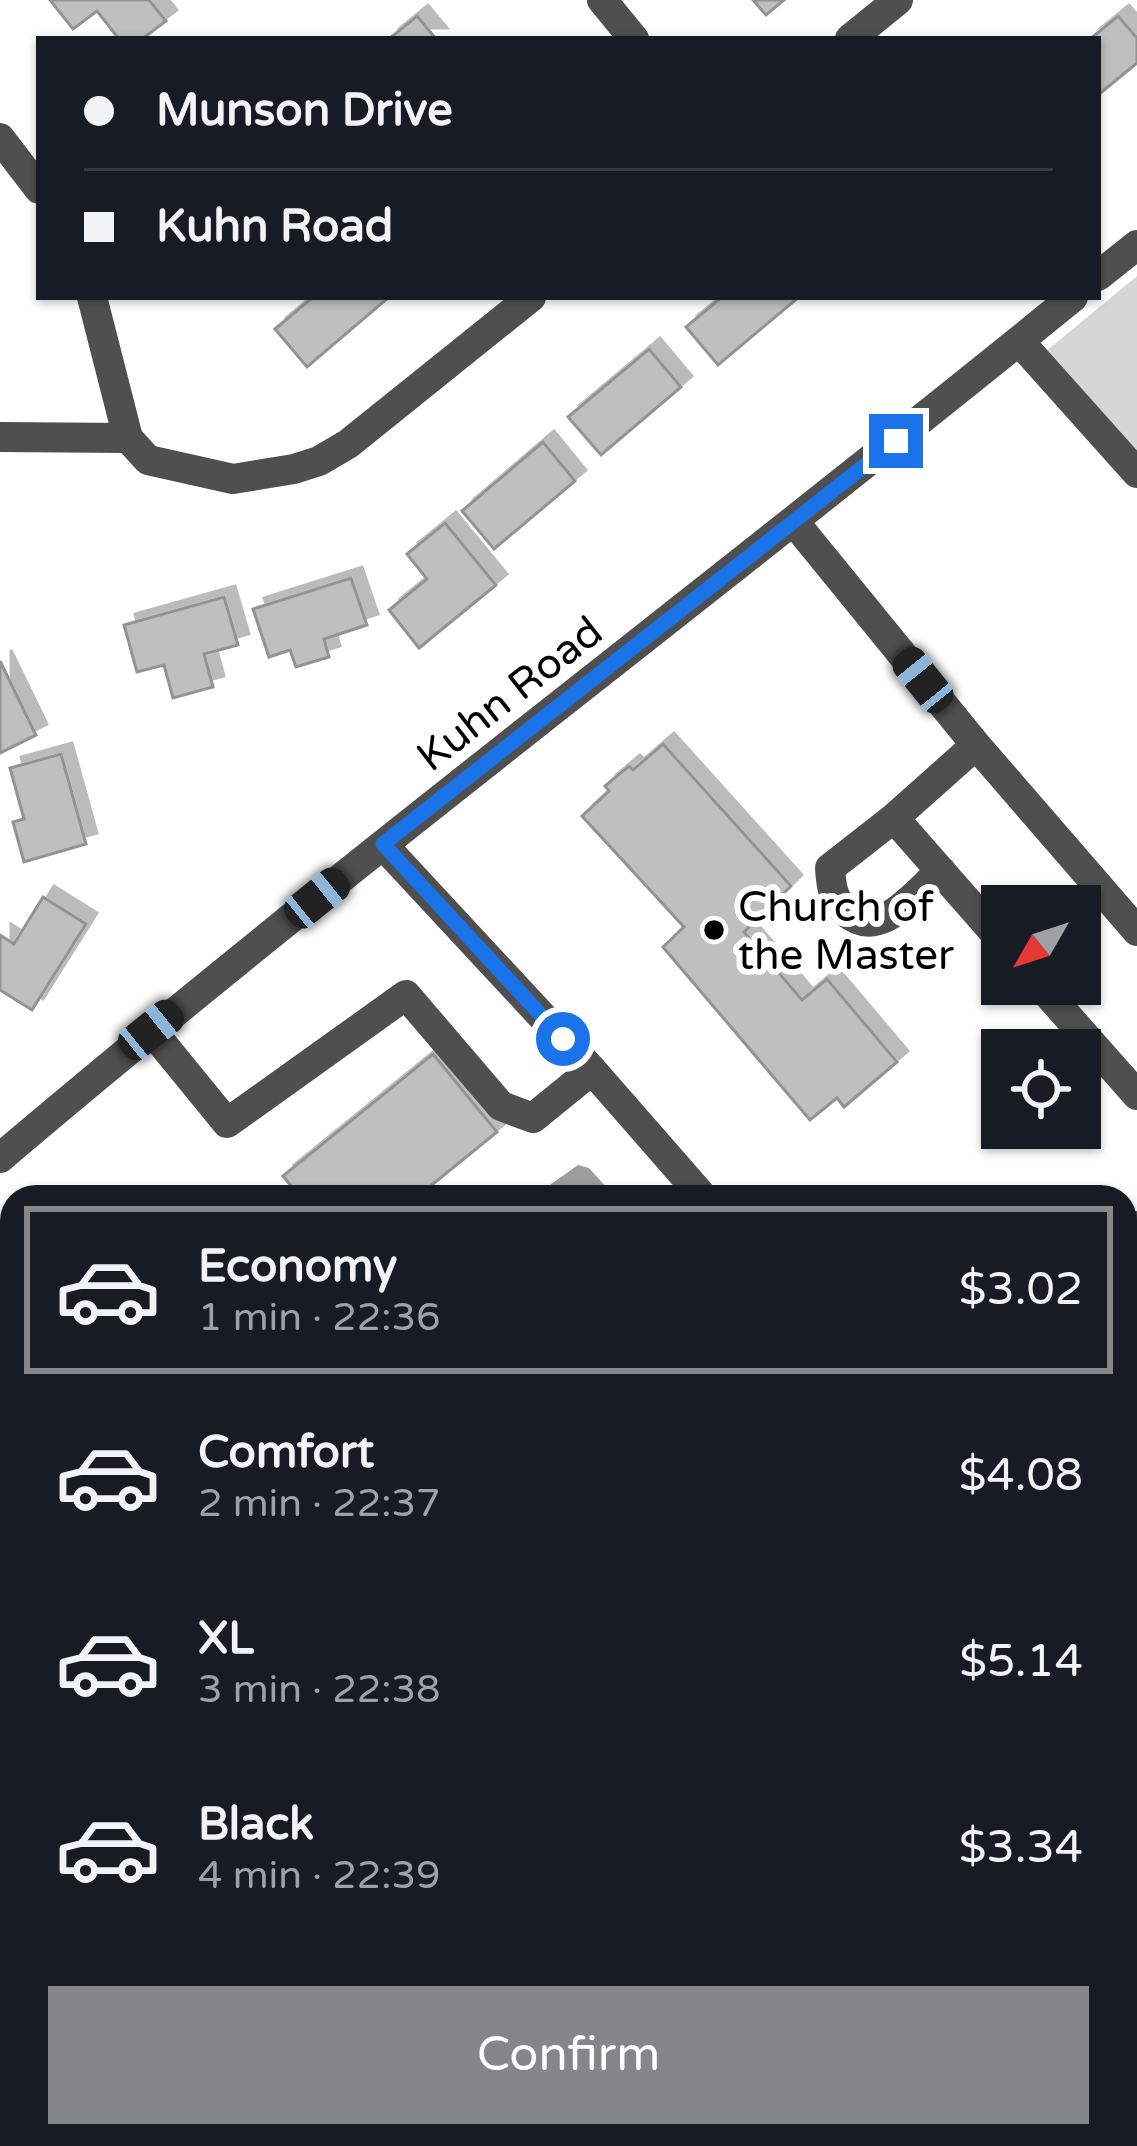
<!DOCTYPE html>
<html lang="en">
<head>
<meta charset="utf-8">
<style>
	:root { --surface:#171b24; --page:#20242c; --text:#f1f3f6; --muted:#9ea1a6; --line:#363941; --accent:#858687 }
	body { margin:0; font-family:"Varela Round",sans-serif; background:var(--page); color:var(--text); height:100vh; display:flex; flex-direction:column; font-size:45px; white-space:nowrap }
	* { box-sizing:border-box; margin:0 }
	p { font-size:39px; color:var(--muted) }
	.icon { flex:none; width:66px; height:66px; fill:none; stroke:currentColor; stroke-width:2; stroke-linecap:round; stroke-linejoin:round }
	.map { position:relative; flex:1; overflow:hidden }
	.sheet { position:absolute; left:0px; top:1185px; width:1137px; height:963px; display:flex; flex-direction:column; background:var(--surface); border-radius:36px 36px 0 0; box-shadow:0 3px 9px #0004 }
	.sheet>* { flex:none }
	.hud { position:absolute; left:36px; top:36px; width:1065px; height:264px; border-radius:0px; box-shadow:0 3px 9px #0004; display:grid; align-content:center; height:264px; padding:0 48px; background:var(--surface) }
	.needle { width:78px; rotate:231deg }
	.fabs { position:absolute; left:981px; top:885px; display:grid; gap:24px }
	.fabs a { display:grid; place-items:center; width:120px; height:120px; border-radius:0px; background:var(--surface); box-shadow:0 3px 9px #0004; font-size:60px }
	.end { position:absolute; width:54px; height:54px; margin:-27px; border:15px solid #1a73e8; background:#fff; box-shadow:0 0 0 6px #fff }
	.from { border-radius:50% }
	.car { position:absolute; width:36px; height:72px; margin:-36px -18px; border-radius:15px; box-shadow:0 0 9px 3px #0007; background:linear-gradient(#222 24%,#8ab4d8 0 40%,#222 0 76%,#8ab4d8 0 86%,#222 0) }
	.hud b { display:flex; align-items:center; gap:42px; height:114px; font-size:45px }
	.hud b+b { border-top:3px solid var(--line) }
	.hud i { width:30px; height:30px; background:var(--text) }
	ul { padding:21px 0 0; list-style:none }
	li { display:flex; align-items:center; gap:36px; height:168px; margin:0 24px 18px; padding:0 24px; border:6px solid transparent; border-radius:0px }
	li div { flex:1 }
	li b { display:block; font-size:45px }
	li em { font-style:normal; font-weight:600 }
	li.current { border-color:var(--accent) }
	li>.icon { width:108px; height:108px; stroke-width:1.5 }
	.primary-button { display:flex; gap:24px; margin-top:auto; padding:24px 48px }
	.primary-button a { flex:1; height:138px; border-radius:0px; background:var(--accent); color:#fff; font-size:48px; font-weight:600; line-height:138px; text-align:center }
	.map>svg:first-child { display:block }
</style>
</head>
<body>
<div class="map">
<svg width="1137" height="2146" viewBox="0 0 1137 2146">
	<defs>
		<filter id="shadow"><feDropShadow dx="11" dy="-11" stdDeviation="0" flood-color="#0004"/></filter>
	</defs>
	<rect width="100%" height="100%" fill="#fff"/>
	<path fill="#d6d6d6" d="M1137,276v182l-93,-105z"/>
	<path fill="#9d9d9d" d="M578,1165l11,3 26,29h-82z"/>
	<path fill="#bfbfbf" stroke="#939393" stroke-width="3" filter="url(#shadow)" d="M50,0h99l17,21 -24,18h-23l-22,-28 -24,18z
		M753,0h31l-18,15z
		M417,16l19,23h-47z
		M1118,16l19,22v25l-39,32v-56h-8z
		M313,297h74l1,1 -81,69 -32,-38z
		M722,297h77l-81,68 -32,-38z
		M649,349l32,38 -80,68 -33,-38z
		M543,442l32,39 -81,68 -32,-38z
		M445,523l51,62 -77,63 -30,-38 38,-31 -20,-25z
		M351,578l16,47 -43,14 5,18 -33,10 -6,-17 -21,7 -16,-48z
		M224,597l14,48 -34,9 9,33 -40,11 -9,-33 -27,7 -13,-47z
		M0,661l36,74 -36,18z
		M663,744l128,142 -47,46 58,68 25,-21 70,83 -53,45 -7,-9 -27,22 -147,-173 21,-20 -102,-111 27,-25 -4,-5 24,-20 4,4z
		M61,754l25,90 -62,18 -11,-40 11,-3 -14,-51z
		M43,897l43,27 -54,86 -32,-20v-55l14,9z
		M433,1054l64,78 -80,65h-117l-17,-21z
		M0,1604l12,9v15l-12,16z
		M12,1692v34l-12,-14v-10z
		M3,2025l9,11v33l-12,11z
		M1137,2068v34l-12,-14v-10z
		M1125,2135l9,11 -59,-1 12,-9z
		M18,2136h84l9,10h-85z
		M428,2136h16l9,10h-37z"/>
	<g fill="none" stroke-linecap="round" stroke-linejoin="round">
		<path stroke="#4f4f4f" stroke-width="30" d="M602,0l32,39
			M850,39l48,-39
			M0,138l39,51
			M1098,276l39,-31
			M92,297l36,141
			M1019,341l118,132
			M0,437l128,1 20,22 85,19 61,-10 25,-8 29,-17 183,-147
			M795,523l181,222 -82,73 108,123
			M976,745l161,186
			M894,818l-64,50c1,17 3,32 16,44 34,30 69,-19 95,-41
			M383,845l209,225 111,127
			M1039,984l98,111
			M151,1030l76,93 179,-128 95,111 32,12 59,-48
			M0,1158c350,-297 717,-571 1073,-861
			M1125,1238l12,-12
			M0,1358l12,24
			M1125,1667l12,-9
			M1125,1743l12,21
			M0,1872l12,13
			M1125,1913l12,-9
			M1125,1966l12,3
			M236,2136l9,10
			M897,2146l18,-10"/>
	</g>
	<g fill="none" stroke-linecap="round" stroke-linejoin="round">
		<path stroke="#1a73e8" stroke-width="15" d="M563,1039l-180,-195 513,-403"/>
	</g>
	<circle fill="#000" stroke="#fff" stroke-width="4.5" cx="714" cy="930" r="12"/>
	<g text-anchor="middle" stroke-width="12" stroke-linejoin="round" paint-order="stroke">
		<g font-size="42" fill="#000" stroke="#fff">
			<text transform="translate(509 693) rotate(-38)" y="15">Kuhn Road</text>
		</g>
		<g font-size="42" fill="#000" stroke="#fff" text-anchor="start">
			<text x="738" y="921">Church of<tspan x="738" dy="48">the Master</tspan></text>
		</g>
	</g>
</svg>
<div class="fabs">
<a><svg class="needle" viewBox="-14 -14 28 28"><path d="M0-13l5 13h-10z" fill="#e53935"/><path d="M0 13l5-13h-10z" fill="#9ea1a6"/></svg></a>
<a><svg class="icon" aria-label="locate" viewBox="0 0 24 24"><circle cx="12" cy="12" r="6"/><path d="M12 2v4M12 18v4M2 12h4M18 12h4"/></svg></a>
</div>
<i class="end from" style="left:563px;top:1039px"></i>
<i class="end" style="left:896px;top:441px"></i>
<i class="car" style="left:923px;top:680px;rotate:321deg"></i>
<i class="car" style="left:317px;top:898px;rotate:51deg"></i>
<i class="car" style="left:151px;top:1030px;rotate:51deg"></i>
<div class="hud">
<b><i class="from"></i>Munson Drive</b>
<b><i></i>Kuhn Road</b>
</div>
<section class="sheet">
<ul>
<li class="current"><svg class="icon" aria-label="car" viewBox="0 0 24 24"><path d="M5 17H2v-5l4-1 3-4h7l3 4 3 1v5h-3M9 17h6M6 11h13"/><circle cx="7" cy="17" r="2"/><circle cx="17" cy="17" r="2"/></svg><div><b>Economy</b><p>1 min · 22:36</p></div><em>$3.02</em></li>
<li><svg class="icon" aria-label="car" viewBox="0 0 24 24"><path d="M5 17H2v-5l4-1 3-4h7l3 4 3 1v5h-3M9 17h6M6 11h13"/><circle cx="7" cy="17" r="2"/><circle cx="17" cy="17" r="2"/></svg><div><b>Comfort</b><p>2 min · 22:37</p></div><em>$4.08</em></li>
<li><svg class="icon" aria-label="car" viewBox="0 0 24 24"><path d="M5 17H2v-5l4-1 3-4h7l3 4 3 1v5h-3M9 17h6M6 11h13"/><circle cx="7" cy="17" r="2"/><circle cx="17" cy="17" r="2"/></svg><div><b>XL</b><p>3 min · 22:38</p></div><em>$5.14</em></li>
<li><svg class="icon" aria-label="car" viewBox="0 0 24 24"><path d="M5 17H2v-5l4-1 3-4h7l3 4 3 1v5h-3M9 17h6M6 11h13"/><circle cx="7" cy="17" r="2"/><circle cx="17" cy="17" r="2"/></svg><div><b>Black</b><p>4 min · 22:39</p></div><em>$3.34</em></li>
</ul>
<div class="primary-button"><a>Confirm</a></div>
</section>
</div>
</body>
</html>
